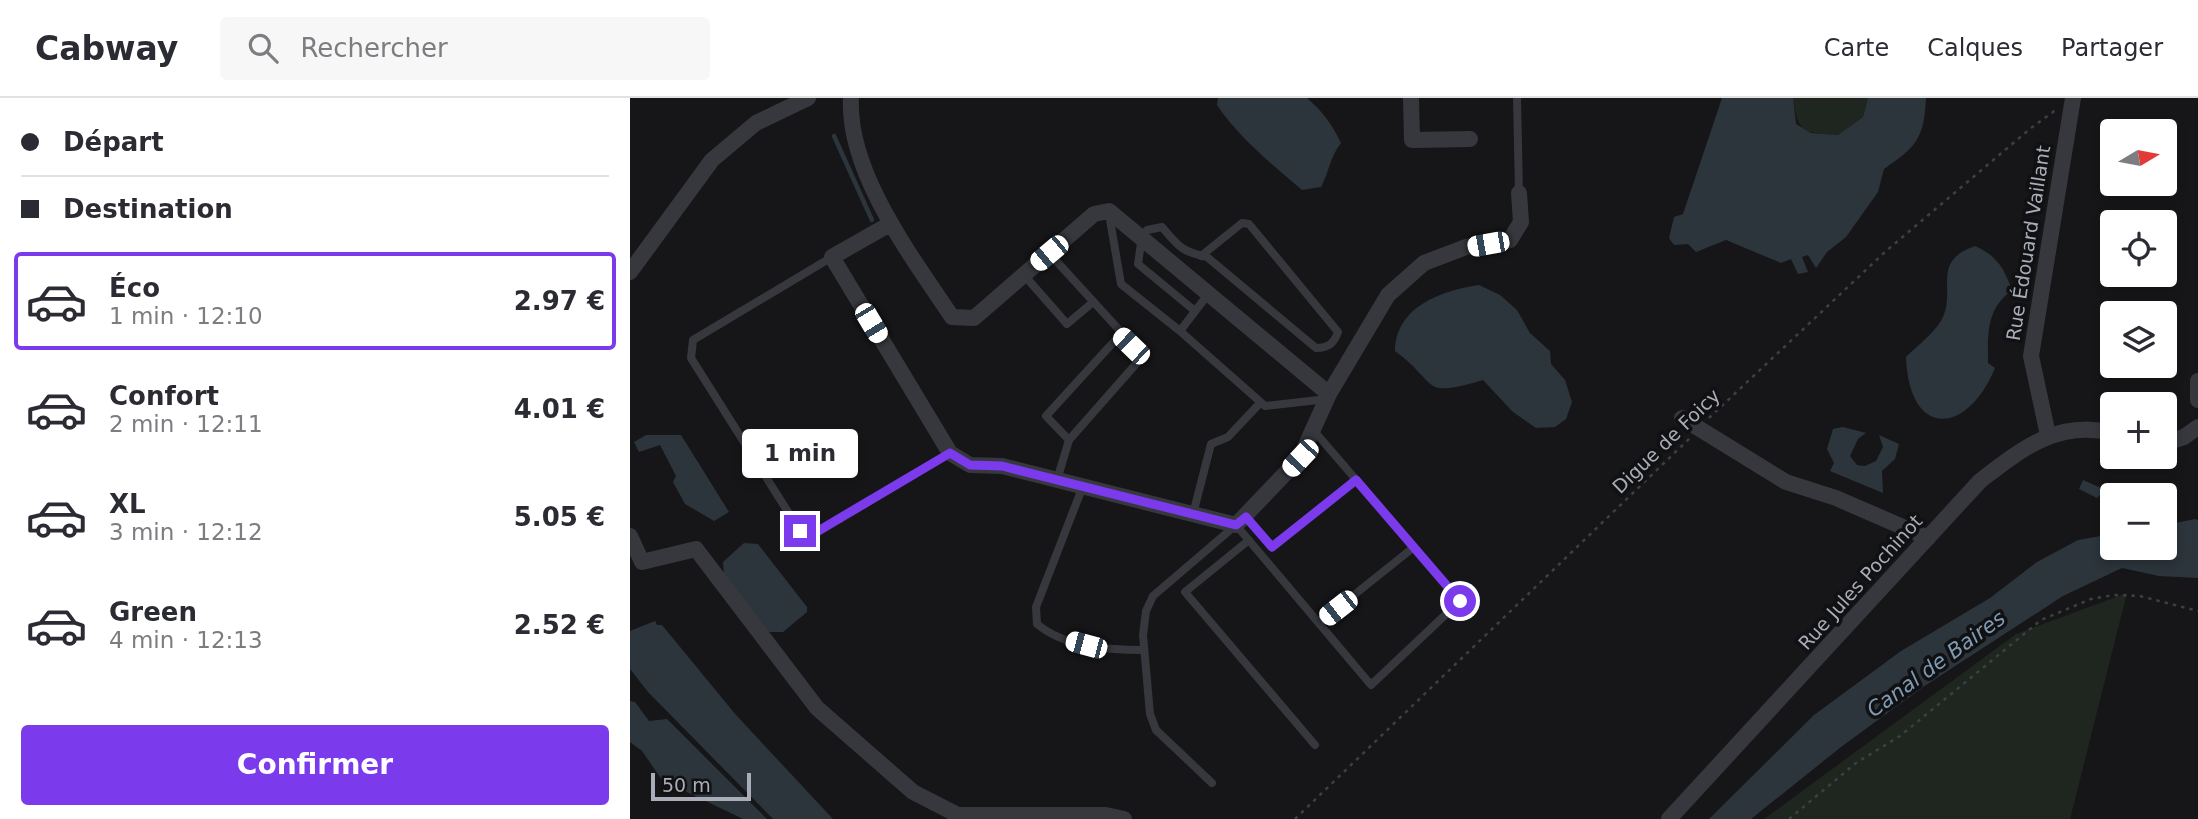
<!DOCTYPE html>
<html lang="fr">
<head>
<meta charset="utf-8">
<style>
	:root { --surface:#fff; --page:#f7f7f7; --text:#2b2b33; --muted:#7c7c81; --line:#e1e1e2; --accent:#7c3aed }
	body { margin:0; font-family:"DejaVu Sans",sans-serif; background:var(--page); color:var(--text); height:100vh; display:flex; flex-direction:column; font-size:26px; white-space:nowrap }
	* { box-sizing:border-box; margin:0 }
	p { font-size:23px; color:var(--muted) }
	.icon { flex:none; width:38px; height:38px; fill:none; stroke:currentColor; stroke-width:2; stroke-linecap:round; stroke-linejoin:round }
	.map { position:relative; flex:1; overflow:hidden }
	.drawer { display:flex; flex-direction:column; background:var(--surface); width:630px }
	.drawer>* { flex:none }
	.guide { display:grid; align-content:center; height:154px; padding:0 21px; background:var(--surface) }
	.needle { width:46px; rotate:80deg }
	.fabs { position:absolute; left:1470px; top:21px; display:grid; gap:14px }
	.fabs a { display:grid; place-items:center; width:77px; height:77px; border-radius:7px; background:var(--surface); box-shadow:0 4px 10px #0003; font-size:35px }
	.scale { position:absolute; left:21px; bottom:18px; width:100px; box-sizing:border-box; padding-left:7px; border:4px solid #a8adb8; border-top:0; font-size:19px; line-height:24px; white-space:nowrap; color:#a8adb8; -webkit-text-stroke:5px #111113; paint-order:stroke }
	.end { position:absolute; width:32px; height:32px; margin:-16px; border:9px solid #7c3aed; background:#fff; box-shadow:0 0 0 4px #fff }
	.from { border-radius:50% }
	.bubble { position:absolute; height:49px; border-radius:7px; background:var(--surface); box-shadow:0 4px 10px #0003; font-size:23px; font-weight:600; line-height:49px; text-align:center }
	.car { position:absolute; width:21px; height:42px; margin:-21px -10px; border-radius:9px; box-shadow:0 0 5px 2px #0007; background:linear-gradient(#fff 24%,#345 0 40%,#fff 0 76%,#345 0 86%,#fff 0) }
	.guide b { display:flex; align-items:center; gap:24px; height:66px; font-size:26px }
	.guide b+b { border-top:2px solid var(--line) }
	.guide i { width:18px; height:18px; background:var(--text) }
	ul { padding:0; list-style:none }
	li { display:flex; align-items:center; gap:21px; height:98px; margin:0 14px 10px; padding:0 7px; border:4px solid transparent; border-radius:7px }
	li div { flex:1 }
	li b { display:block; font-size:26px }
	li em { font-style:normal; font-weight:600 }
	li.selected { border-color:var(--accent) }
	li>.icon { width:63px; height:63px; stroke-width:1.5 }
	.primary-button { display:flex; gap:14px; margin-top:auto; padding:14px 21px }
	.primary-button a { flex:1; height:80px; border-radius:7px; background:var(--accent); color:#fff; font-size:28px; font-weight:600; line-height:80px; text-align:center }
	header { display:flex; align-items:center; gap:42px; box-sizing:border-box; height:98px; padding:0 35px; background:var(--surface); border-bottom:2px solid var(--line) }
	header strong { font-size:33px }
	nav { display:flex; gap:38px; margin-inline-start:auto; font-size:24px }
	.search { width:490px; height:63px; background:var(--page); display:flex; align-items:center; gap:18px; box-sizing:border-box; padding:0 24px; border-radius:7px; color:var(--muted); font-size:26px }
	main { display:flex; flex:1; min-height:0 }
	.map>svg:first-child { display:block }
</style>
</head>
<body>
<header>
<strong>Cabway</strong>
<div class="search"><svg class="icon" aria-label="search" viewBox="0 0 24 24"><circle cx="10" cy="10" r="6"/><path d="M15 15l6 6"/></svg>Rechercher</div>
<nav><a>Carte</a><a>Calques</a><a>Partager</a></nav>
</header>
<main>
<section class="drawer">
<div class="guide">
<b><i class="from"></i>Départ</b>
<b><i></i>Destination</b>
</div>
<ul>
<li class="selected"><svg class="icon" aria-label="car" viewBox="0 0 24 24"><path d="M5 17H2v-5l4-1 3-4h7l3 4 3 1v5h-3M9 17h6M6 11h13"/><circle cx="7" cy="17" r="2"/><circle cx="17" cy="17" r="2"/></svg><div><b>Éco</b><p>1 min · 12:10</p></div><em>2.97 €</em></li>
<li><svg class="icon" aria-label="car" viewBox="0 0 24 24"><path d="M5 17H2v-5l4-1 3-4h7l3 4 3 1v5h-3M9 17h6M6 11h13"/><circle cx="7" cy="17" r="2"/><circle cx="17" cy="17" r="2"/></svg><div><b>Confort</b><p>2 min · 12:11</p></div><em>4.01 €</em></li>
<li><svg class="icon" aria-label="car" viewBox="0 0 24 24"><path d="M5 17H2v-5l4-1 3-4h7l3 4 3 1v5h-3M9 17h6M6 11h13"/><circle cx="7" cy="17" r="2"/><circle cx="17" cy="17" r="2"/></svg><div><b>XL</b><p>3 min · 12:12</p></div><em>5.05 €</em></li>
<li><svg class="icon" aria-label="car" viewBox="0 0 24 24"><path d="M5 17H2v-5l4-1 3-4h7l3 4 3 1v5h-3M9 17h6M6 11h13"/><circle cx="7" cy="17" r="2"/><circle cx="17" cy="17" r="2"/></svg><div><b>Green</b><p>4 min · 12:13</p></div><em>2.52 €</em></li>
</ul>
<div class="primary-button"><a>Confirmer</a></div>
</section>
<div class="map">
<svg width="1568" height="721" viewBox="0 0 1568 721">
	<rect width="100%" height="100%" fill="#161618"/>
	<path fill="#1e261f" d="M1163,0h75l-5,19 -25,18c-34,-3 -40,0 -45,-37z
		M1497,495l-57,226h-306l252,-185z"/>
	<path fill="#2c353c" d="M588,0h89c16,14 25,26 34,45 -11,14 -12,29 -20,44l-19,3c-31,-27 -62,-51 -85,-85z
		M1092,0h71l3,26 15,9 27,2 25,-18 5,-19h58c-2,41 -10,49 -42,71l-6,23 -32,45 -19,15 -11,16 -8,-13 -6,2 6,15 -10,2 -7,-15 -10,4 -55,-23 -30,12 -8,-8 -14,1 -5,-7 5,-21 9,-3z
		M1345,148c22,10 29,22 37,44 -26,20 -24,42 -24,73l7,5c-28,68 -86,71 -89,-11 11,-11 27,-23 35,-36 17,-30 -12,-59 34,-75z
		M849,187l21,10 17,15 13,23 20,18 1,13 14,16 7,22 -6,17 -11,8 -19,1 -23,-16 -30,-32c-64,19 -43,4 -88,-29 1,-44 45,-60 84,-66z
		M1213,329l23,6 -8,6 -8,17 7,9 8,1 11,-5 7,-14 -4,-12 20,9 -4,15 -13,12 1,22 -53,-22 4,-8 -7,-14 6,-20z
		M16,337h35l48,77 -15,9 -29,-17 -12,-22 3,-6 -16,-31 -21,7 -5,-10z
		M1453,382l18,8v6l-4,4 -18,-9z
		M1565,421l3,1v58l-39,-2 -37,-8 -59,28 -140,91 -82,60 -90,72h-42l105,-104 87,-64 89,-53 47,-36 41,-22 34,-6v14h53v-23z
		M114,445l14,1 49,63v5l-24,20h-20l-39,-56 -1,-14z
		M25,523l2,4h5l74,90 97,104h-60l-125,-127 -18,-23v-38z
		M0,603l5,1 14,19 18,-2 100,100h-24l-81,-39 -20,-29 -12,-9z"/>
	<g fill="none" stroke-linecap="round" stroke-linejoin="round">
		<path stroke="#2c353c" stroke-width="4.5" d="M204,38l38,84"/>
		<path stroke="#3d3f44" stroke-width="2.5" stroke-dasharray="3.5 5" stroke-linecap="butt" d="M1079,320l177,-167 145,-123 26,-19
			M665,721l395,-381
			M1159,721l67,-56 44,-27 141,-116 50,-21 23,-4 26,1 58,15"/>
		<path stroke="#37383d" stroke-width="8" d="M887,0l2,95
			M479,116l12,70 59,47 85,75 62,-7
			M419,155l94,103 -74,84 -12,40
			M202,159l-139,83 -2,18 109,173 13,4 137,-82
			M394,177l43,49 25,-21
			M565,213l-57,-47 4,-28 5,-6 15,-3c16,19 20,25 45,30l109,91c13,0 18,-5 22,-16l-89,-108 -7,-1 -41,33
			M550,233l29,-38
			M685,334l99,115
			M439,342l-23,-24 74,-81
			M453,388l-47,121 1,17c29,24 72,26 107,26
			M563,416l18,-70 17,-7 32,-34
			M616,419l26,30 84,-67
			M619,442l-64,52 130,153
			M582,685l-56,-53 -6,-16 -7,-79 3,-24 7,-15 83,-71c45,53 90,106 135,160l89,-84 -46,-54 -95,76"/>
		<path stroke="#37383d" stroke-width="16" d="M221,0c-4,74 61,159 101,219l22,1 120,-104 15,-3 220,183
			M781,0l1,42 58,-1
			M260,126l-58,33 118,196 20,12 32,1 234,59 64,-67 29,-64 59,-99 36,-32 42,-16 44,-7 11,-18 -2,-29
			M0,174l82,-112 44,-37 52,-25
			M1568,283v19
			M1052,320l104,64 50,16 92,40
			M1418,337l-17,-79 42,-258
			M1535,345l19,-6 14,-10
			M0,438l12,26 54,-13 121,159 96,84 45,23h148l18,4
			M1039,721l311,-338c40,-31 78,-62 132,-48"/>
	</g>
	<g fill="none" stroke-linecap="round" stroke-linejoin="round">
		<path stroke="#7c3aed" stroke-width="9" d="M170,433l13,3 137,-81 20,12 32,1 234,59 10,-8 26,30 84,-67 104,121"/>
	</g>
	<g text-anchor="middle" stroke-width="7" stroke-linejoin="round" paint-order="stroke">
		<g font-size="19" fill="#a8adb8" stroke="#111113">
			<text transform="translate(1398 145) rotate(-81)" y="7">Rue Édouard Vaillant</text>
			<text transform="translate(1036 343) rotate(-44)" y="7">Digue de Foicy</text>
			<text transform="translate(1230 484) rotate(-48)" y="7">Rue Jules Pochinot</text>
		</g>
		<g font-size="21" font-style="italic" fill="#7f9bb3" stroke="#111113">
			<text transform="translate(1306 566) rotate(-36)" y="7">Canal de Baires</text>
		</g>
	</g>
</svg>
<div class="fabs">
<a><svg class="needle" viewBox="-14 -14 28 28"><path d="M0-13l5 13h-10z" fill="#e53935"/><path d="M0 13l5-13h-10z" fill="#7c7c81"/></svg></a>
<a><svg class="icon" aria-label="locate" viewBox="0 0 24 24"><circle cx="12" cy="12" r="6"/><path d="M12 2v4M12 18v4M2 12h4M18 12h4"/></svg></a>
<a><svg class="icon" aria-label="layers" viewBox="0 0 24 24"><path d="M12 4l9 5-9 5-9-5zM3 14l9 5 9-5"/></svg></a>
<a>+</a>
<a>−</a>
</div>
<div class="scale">50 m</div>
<i class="end from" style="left:830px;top:503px"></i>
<i class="end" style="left:170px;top:433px"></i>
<div class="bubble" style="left:112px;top:331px;width:116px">1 min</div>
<i class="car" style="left:858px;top:146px;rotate:260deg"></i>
<i class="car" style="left:419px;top:155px;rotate:230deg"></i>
<i class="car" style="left:241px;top:225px;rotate:149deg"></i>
<i class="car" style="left:501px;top:248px;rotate:314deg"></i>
<i class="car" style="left:670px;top:360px;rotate:223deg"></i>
<i class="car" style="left:708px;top:510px;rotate:232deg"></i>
<i class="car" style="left:456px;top:547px;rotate:285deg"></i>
</div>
</main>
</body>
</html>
